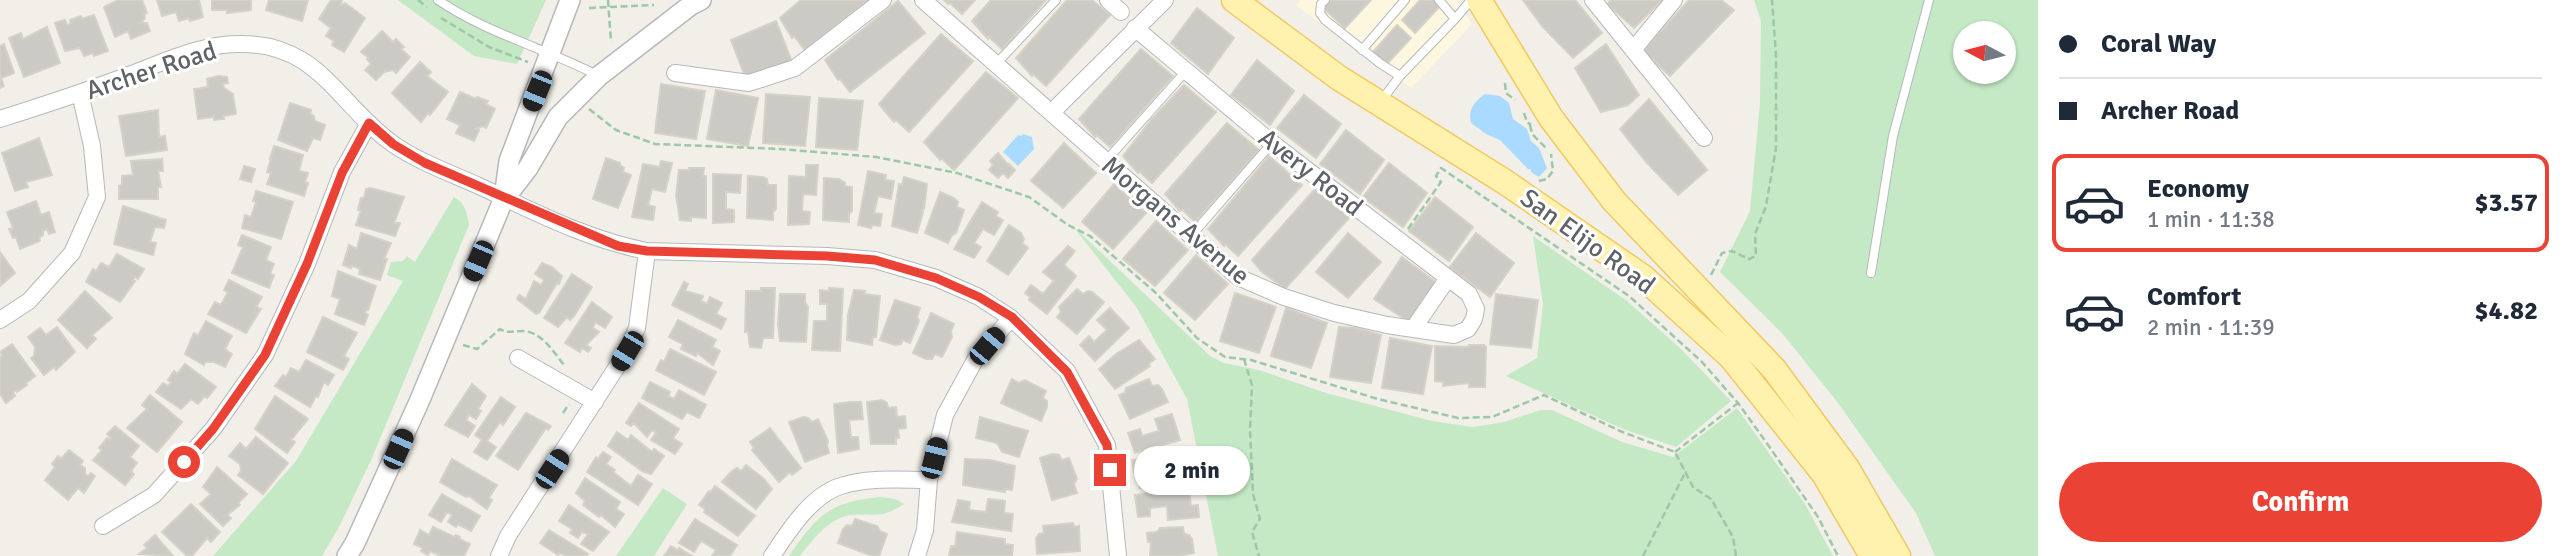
<!DOCTYPE html>
<html lang="en">
<head>
<meta charset="utf-8">
<style>
	:root { --surface:#fff; --page:#f6f6f7; --text:#1f2937; --muted:#747a83; --line:#e0e1e3; --accent:#ea4335 }
	body { margin:0; font-family:Signika,sans-serif; background:var(--page); color:var(--text); height:100vh; display:flex; flex-direction:column; font-size:26px; white-space:nowrap }
	* { box-sizing:border-box; margin:0 }
	p { font-size:23px; color:var(--muted) }
	.icon { flex:none; width:38px; height:38px; fill:none; stroke:currentColor; stroke-width:2; stroke-linecap:round; stroke-linejoin:round }
	.map { position:relative; flex:1; overflow:hidden }
	.sheet { display:flex; flex-direction:column; background:var(--surface); width:525px }
	.sheet>* { flex:none }
	.top-card { display:grid; align-content:center; height:154px; padding:0 21px; background:var(--surface) }
	.needle { width:46px; rotate:277deg }
	.buttons { position:absolute; left:1953px; top:21px; display:grid; gap:14px }
	.buttons a { display:grid; place-items:center; width:63px; height:63px; border-radius:50%; background:var(--surface); box-shadow:0 2px 5px #0004; font-size:35px }
	.end { position:absolute; width:32px; height:32px; margin:-16px; border:9px solid #ea4335; background:#fff; box-shadow:0 0 0 4px #fff }
	.from { border-radius:50% }
	.bubble { position:absolute; height:49px; border-radius:24px; background:var(--surface); box-shadow:0 2px 5px #0004; font-size:23px; font-weight:800; line-height:49px; text-align:center }
	.car { position:absolute; width:21px; height:42px; margin:-21px -10px; border-radius:9px; box-shadow:0 0 5px 2px #0007; background:linear-gradient(#222 24%,#8ab4d8 0 40%,#222 0 76%,#8ab4d8 0 86%,#222 0) }
	.top-card b { display:flex; align-items:center; gap:24px; height:66px; font-size:26px }
	.top-card b+b { border-top:2px solid var(--line) }
	.top-card i { width:18px; height:18px; background:var(--text) }
	ul { padding:0; list-style:none }
	li { display:flex; align-items:center; gap:21px; height:98px; margin:0 14px 10px; padding:0 7px; border:4px solid transparent; border-radius:14px }
	li div { flex:1 }
	li b { display:block; font-size:26px }
	li em { font-style:normal; font-weight:800 }
	li.selected { border-color:var(--accent) }
	li>.icon { width:63px; height:63px; stroke-width:1.5 }
	.action { display:flex; gap:14px; margin-top:auto; padding:14px 21px }
	.action a { flex:1; height:80px; border-radius:42px; background:var(--accent); color:#fff; font-size:28px; font-weight:800; line-height:80px; text-align:center }
	main { display:flex; flex:1; min-height:0 }
	.map>svg:first-child { display:block }
</style>
</head>
<body>
<main>
<div class="map">
<svg width="2038" height="556" viewBox="0 0 2038 556">
	<rect width="100%" height="100%" fill="#f1efe8"/>
	<path fill="#fef7e0" d="M1300,0h156l16,24 -61,64 -115,-82z"/>
	<path fill="#c5e8c5" fill-rule="evenodd" d="M398,0h148l-29,64 -43,-8z
		M1754,0h284v556h-103l-19,-43 -78,-110 -56,-70 -62,-61 30,-61 10,-108 1,-82zM1965,33h39v39h-39z
		M454,197c11,5 13,16 15,28l-97,233 -32,67 -18,31h-109l83,-95 107,-180 -16,-6 4,-13 12,-1 4,-5 8,6z
		M1072,225l138,131 14,7 35,7 67,23 106,28 41,6 31,-5 37,-12h11l70,32 51,15 64,-49 68,96 28,52h-615l-31,-157 -50,-91z
		M1533,236l94,65 53,47 51,53 -55,46 -53,-18 -117,-53 31,-18 6,-54z
		M663,488l24,16 -33,52h-38z
		M880,497l15,2 9,5c-25,16 -27,9 -53,11 -21,2 -39,25 -51,41h-11c28,-40 39,-54 91,-59z"/>
	<path fill="#aadaff" d="M1485,94l15,2 9,7 4,16 14,10 4,12 8,7 8,20 -8,9 -8,-5v-3h-3l-28,-29 -14,-6 -15,-11c-3,-14 3,-21 14,-29z
		M1023,134l9,3 2,12 -16,17 -15,-14 15,-17 3,1z"/>
	<path fill="#cccac5" stroke="#d6d1c6" stroke-width="2" d="M118,0h24l5,13 -3,1 1,4 -4,5h6l3,8 -19,8 -3,-8 -13,6 -11,-30z
		M157,0h42l4,17 -13,4 -1,-3 -10,3 -3,-9 -14,4z
		M212,0h39v10l-24,3v-3h-15z
		M269,0h39l-6,21 -36,-11z
		M331,0h11l-1,4 2,1 2,-2 20,15 -21,34 -12,-7 2,-4 -8,-5 5,-8 -12,-9z
		M801,0h67l-63,50 -11,-14 -2,2 -12,-20z
		M944,0h31l-13,14 -13,-12 -1,2z
		M991,0h55l-44,49 -13,-12 -1,2 -16,-18z
		M1067,0h25l18,15 -64,71 -13,-12 -1,2 -16,-18z
		M1330,0h41l-26,28 -22,-20z
		M1420,0h16l5,5 -26,28 -13,-13z
		M1523,0h52l27,33 -29,25 -31,-32z
		M1611,0h51l-28,28 -27,-24z
		M1689,0h32l13,10 -64,66 -27,-25z
		M898,1l27,32 -75,59 -10,-13 -2,1 -13,-20z
		M1197,8l37,30 -26,36 -37,-31z
		M94,15l14,36 -14,5 -1,-3 -9,3 -4,-8 -15,3 -10,-28 10,-3 2,5 4,-1 -1,-4 11,-4 1,3z
		M776,21l16,41 -46,17 -15,-39z
		M1397,25l14,13 -26,28 -13,-13z
		M47,27l13,36 -36,14 -15,-39 12,-5 2,6z
		M382,31l11,11 3,-3 8,8 -3,2 9,8 -14,16 -3,-3 -9,2 -8,8 -11,-10 6,-6 -4,-5 2,-1 -8,-6z
		M941,34l32,27 -64,71 -13,-12 -2,2 -15,-18z
		M4,44l10,29 -13,5 3,8 -4,2v-42z
		M1606,44l33,51 -11,10 -27,7 -26,-44z
		M1141,49l32,27 -63,71 -13,-12 -2,2 -16,-18z
		M1257,60l37,31 -24,34 -39,-30z
		M420,62l11,10 -4,4 21,16 -18,23 -2,-2 -7,9 -29,-29z
		M986,72l32,26 -64,72 -13,-12 -1,2 -16,-18z
		M218,76l9,1 1,6 -5,1 1,4 9,6 3,20 -13,2 1,3 -10,1v-3l-16,2 -4,-30 14,-2 -1,-8z
		M661,84l44,7 -9,48 -41,-6z
		M1184,85l32,27 -64,71 -13,-12 -1,2 -15,-17 29,-37z
		M716,90l42,8 -10,48 -41,-7z
		M460,92l16,7 1,-2 11,4 -2,3 9,5 -9,19 -3,-2 -7,3 3,1 -5,11 -18,-8 4,-8 -13,-6z
		M766,94l44,3 -5,49 -42,-3z
		M1304,95l37,29 -25,34 -39,-30z
		M819,98l44,3 -6,49 -41,-3z
		M1649,99l58,71 -29,25 -31,-32 -27,-34z
		M290,103l21,7 -1,4 4,2 1,5 10,4 -5,15 -7,-2 -6,13 -29,-11z
		M158,110l1,27 6,-1 2,14 -41,6 -7,-40z
		M1227,123l32,27 -64,72 -13,-13 -2,2 -15,-17z
		M1346,130l38,30 -24,34 -40,-30z
		M39,138l13,37 -26,7 2,5 -13,4 -13,-38z
		M1064,143l32,30 -33,35 -32,-27z
		M274,146l29,9 -4,16 9,2 -3,9 3,1 -4,13 -37,-12 4,-11 -4,-1 4,-13h-1z
		M998,153l10,12 1,-1 6,6 -7,8 -5,-5 -5,5 -9,-8 4,-5 -3,-4z
		M1269,156l33,29 -64,71 -13,-12 -1,2 -16,-17z
		M606,158l14,5v2l4,3 -1,4 8,3 -13,33 -25,-9z
		M162,159l1,12h-5l3,16h-3v12h-39v-13l3,-1v-9l11,-1 -2,-14z
		M661,161l11,2 -7,29 -13,-3 -4,16 7,2 -2,13 -21,-3 11,-53 17,3z
		M1389,163l38,30 -24,34 -40,-30z
		M806,165h12l-2,30 -13,-1 -1,17 8,1 -1,12 -21,1 1,-49 17,1z
		M244,166l11,3 -4,13 -11,-3z
		M689,168h15l-1,8h3v42l-15,-1v4l-11,-1 -4,-25 3,-25h10z
		M868,171l18,4 -1,5 9,1 -3,18 -13,-3 -4,17 8,1 -2,12 -8,-1 -1,3 -13,-3z
		M713,174l28,1 -1,18 -14,-1v17l8,1v12l-21,1z
		M748,176l15,1 4,2 1,6h8v24l-3,3v8l-26,-2z
		M904,177l23,7 -3,25 -3,2 2,1 -6,21 -25,-7 7,-42 3,1z
		M824,178l15,1 6,4v3l7,1v24l-3,3v8l-26,-2z
		M1114,184l32,29 -33,36 -31,-27z
		M370,188l34,9 -10,26h6l-5,13 -39,-11 5,-15h-3l3,-12h3l2,-9z
		M1316,188l33,30 -64,71 -24,-18 -9,-11z
		M256,191l37,11 -12,37 -39,-11 3,-13 6,2 5,-15 -3,-1z
		M940,192l14,6 4,4 -1,5 7,3 -8,23 -4,2 -4,8 -23,-10z
		M1435,197l38,30 -24,34 -40,-30z
		M36,201l5,14 8,-3 6,20 -6,2 -2,-5 -4,2v4l-4,3 1,3 -20,8 -4,-12 -3,1 -4,-9 4,-1 -6,-16z
		M982,202l16,10 -2,4 7,4 -9,15 -11,-6 -9,14 7,4 -7,11 -20,-9z
		M123,206l43,14 -2,8 -9,-1 -5,15 6,1 -3,12 -39,-11z
		M1156,221l32,29 -33,36 -32,-27z
		M1009,225l12,8 3,6 -2,4 6,5 -20,27 -21,-14z
		M361,233l30,10 -7,16h3l-7,21 -21,-6 1,-4 -4,-3 -5,-1v2l-8,-3 6,-20 8,4z
		M1348,233l33,29 -33,36 -32,-26z
		M1476,233l38,30 -24,34 -40,-30z
		M242,235l29,12 -5,13 8,4 -4,10 4,1 -5,13 -37,-15 11,-26 -5,-2z
		M1068,246l7,5 -11,14 12,11 -29,38 -18,-14 1,-3 -5,-4 6,-8 12,9 11,-13 -11,-9z
		M0,252l15,21 -15,13z
		M117,254l27,15 -6,10 -3,-2 -2,3 2,1 -15,21 -34,-20 7,-13 3,2 5,-8 8,4z
		M1196,255l32,29 -33,36 -31,-27z
		M1402,257l35,26 -28,39 -35,-23z
		M542,263l10,4 10,9 -3,8 -2,-1 -18,30 -3,1 -19,-15 2,-4 7,4 8,-18 7,4 3,-5 -9,-6z
		M338,271l38,15 -8,24h-2l-1,3 3,2 -4,10 -29,-11 5,-15 -8,-3z
		M572,274l20,13 -18,29 -4,4 -3,-3 -9,10 -14,-9z
		M229,280l33,17 -6,10 5,2 -15,24 -38,-19 7,-12 6,3 7,-13 -4,-2z
		M684,282l4,2 -3,7 18,5 -2,5 6,3 3,-7 12,6 -6,11 10,5 -5,10 -49,-24z
		M761,288h14l-2,50h-10l-2,10 -11,-1 -2,-15h-3l1,-41h15z
		M829,288l14,1 -3,62 -28,-1 2,-29h13v-17h-7v-14l9,1z
		M1077,289l6,5 5,-3 4,1 12,10 -27,32 -20,-17 4,-5 -2,-5z
		M854,290l11,1 -1,3 16,2 -4,41h-3l-1,8 -25,-5 1,-25z
		M85,291l27,27 -20,17 4,4 -9,9 -29,-28z
		M1235,293l41,14 -17,46 -39,-12z
		M780,294h25v8l3,5 -2,35 -26,-1 -2,-17z
		M1496,294l42,6 -7,48 -41,-4z
		M895,300l25,8 -3,9 2,4 -9,22 -7,-3 -2,4 -6,1 -15,-5z
		M592,302l20,15 -7,11 -10,-6 -2,6 6,4 -13,13 5,3 -3,4 -6,-4 -2,4 -15,-9z
		M1110,308l19,20 -34,33 -15,-16 9,-9 5,6 13,-12 -10,-10z
		M1286,308l41,15 -16,45 -40,-12z
		M931,313l23,11 -3,7 1,6 -10,20 -7,-3 -3,5h-6l-13,-6z
		M323,317l34,16 -13,23 5,3 -6,11 -36,-18z
		M678,320l38,20 -4,7 8,4 -7,14 -16,-12 -1,3 -15,-7 2,-5 -14,-7z
		M206,321l26,15 -7,13 7,5 -7,13 -11,-5h-9l-1,3 -19,-11 9,-21 4,3z
		M57,327l18,25 -19,18 -2,-3 -10,8 -13,-17 3,-2 1,-9 -7,-10 12,-9 6,7z
		M1339,327l17,1 25,7 -10,48 -41,-6z
		M1390,338l42,8 -9,48 -41,-6z
		M1139,340l16,19 -7,5 2,2 -35,23 -16,-20 17,-15z
		M12,344l23,32 -9,7 1,2 -10,7 -1,-2 -3,2 2,4 -9,7 -6,-9v-37l3,-2 -3,-3z
		M1469,345h15l2,2 -1,40h-16v-4l-26,3v-4l-8,-1v-35l34,1z
		M670,349l46,23 -12,23 -48,-25 5,-10 3,2z
		M306,360l28,15 -6,10 -4,-3 -6,15 -2,-1 -6,11 -35,-21 8,-11 3,2 5,-9 8,4z
		M185,364l31,23 -9,11 -6,-4 3,3 -6,7 -7,-5 -10,10 -25,-17 7,-9 5,3 3,-4 -3,-2 6,-9 3,3z
		M1012,379l7,4 6,-3 21,11 -3,7 4,3v6l-6,14 -40,-18z
		M1149,379l3,7 6,-1 4,4 6,13 -38,17 -11,-24 6,-2 1,-5z
		M650,382l20,10 -2,4 6,3 5,-9 27,15 -7,13 -12,-6 -5,7 -40,-21z
		M472,384l14,12 -8,13 3,2 -5,8 -7,-4 -3,5 9,6 -7,11 -23,-12z
		M150,395l32,27 -25,30 -30,-24 20,-19 -5,-4z
		M275,396l33,23 -17,21 4,2 -8,11 -32,-24z
		M501,397l14,10 -12,18 -3,-3 -13,19 9,6 -9,13 -13,-8 8,-12 -7,-5z
		M882,400l5,3 1,5 8,-1 1,10 8,-1 1,12 -8,1 1,9h-3v6h-25l-4,-42z
		M850,402h11l2,17 -14,1 2,17h7l1,12 -21,4 -4,-49z
		M639,403l40,26 -6,9 9,6 -7,10 -24,-14 5,-7 -4,-3 -5,7 -13,-14 -3,3 -5,-3z
		M526,413l25,13 -3,4 -2,-2 -28,42 -22,-14z
		M1172,414l8,26 -45,13 -7,-20 12,-4 2,7 17,-5 -4,-12z
		M803,417l5,1 4,4 6,-3 10,22 -1,5 2,7 -24,9 -16,-40z
		M980,417l48,14 -9,26 -17,-5 -5,-9 -21,-5z
		M115,426l24,20 -9,11 7,6 -6,8 3,3 -9,11 -32,-25 9,-10 -3,-2 8,-10 3,2 1,-2 -4,-4z
		M770,428l31,40 -9,7 -2,-3 -11,10 -27,-32 2,-2 -4,-6z
		M617,432l11,8 3,-5 21,17 2,-3 10,7 -13,18 -9,-3 -34,-25z
		M256,437l32,26 -25,31 -25,-19 3,-4 -1,-7 -11,-8 11,-13 6,6z
		M69,450l14,11 -3,4 5,3v6l3,2 3,-3 4,3 -11,17 -6,-5 -10,12 -23,-20 10,-13 -3,-3 6,-8 3,3z
		M603,452l8,5 -5,7 9,6 -2,2 18,14 7,-11 14,9 -14,21 -51,-33 9,-15 2,2z
		M1053,454l6,1 3,5 7,-2 8,21 -3,5 3,9 -25,7 -12,-42z
		M1183,455l5,23 -8,1v4l-40,5 -2,-16h-4l-2,-12 8,-1 2,3v-2z
		M452,459l45,26 -8,13 3,2 -5,9 -18,-13 -3,1 -26,-15z
		M965,459l25,1 25,6 -3,24 -7,-1v3l-42,-7z
		M746,465l18,14 8,10 -16,20 -34,-27 10,-11 5,-3 4,3z
		M217,467l30,27 -9,9 2,2 -13,10 4,3 -8,8 -23,-22 11,-10 -8,-7z
		M585,478l35,24 -4,7 8,5 -9,13 -14,-12 -2,2 -16,-12 2,-4 -9,-8z
		M715,486l40,30 -17,20 -34,-24 1,-3 -6,-4 10,-14 2,1z
		M1189,489l2,17 7,-1 1,12 -31,3 -1,-14 -17,2v8l-12,1 -3,-22z
		M442,494l38,22 -9,15 -13,-7 -2,3 -8,-5 4,-7 -5,-3 -6,10 -12,-7z
		M988,499l17,2 -1,12 9,1 -2,17 -59,-9 6,-22 12,2 -1,8 17,2z
		M191,504l29,28 -9,10 -4,-4 -15,18h-5l-25,-24z
		M569,505l40,27 -16,19 -12,-7 7,-10 -6,-2 -4,6 -8,-5 2,-4 -13,-8z
		M695,519l42,26 -7,11h-18l4,-6 -15,-9 -7,11 -15,-9z
		M855,519l22,7 3,5 7,3 -8,22h-7l-34,-13 5,-14 4,-4 5,1z
		M1073,523l1,4 5,-1 1,25 -43,3 -1,-15 3,-5 5,-1 -1,-7z
		M433,527l21,10 2,-2 4,2 -1,2 11,5 -6,12h-23l-11,-5 -2,4 -7,-4 2,-3 -9,-4 6,-14 9,5z
		M1183,527l1,7 5,1 3,4 2,14 -15,3h-29l1,-14h-3l-1,-9 10,-1 3,-4z
		M549,530l39,24 -2,2h-19l-8,-3 -1,2 -18,-12z
		M957,532l48,7v5l8,1 -1,11h-63l2,-10h4z
		M155,535l18,21 -34,-2 8,-6 -3,-3z
		M671,546l7,4 1,-2 13,8h-28z"/>
	<g fill="none" stroke-linecap="round" stroke-linejoin="round">
		<defs>
			<path id="service" d="M438,0c50,34 107,48 161,76
				M1325,0l-4,4 -1,9 5,7 56,44 19,12 55,-57 -16,-19
				M1455,19l16,-19
				M1362,50l43,-50
				M996,64l60,-64
				M1381,101l19,-25
				M1105,162l81,-91
				M1191,236l81,-93
				M1871,273l22,-137 36,-136"/>
			<path id="minor" d="M923,0l315,277 46,20 50,16 53,12 67,10 14,-6 6,-10 2,-10 -7,-15 -197,-151 -137,-115
				M1108,0l13,12
				M1593,0l111,138
				M1633,50l41,-50
				M675,73l74,10 46,-15 88,-68
				M1051,113l114,-113
				M0,119c41,-13 81,-26 121,-41 37,-13 77,-34 117,-34 81,-2 99,60 155,100 26,18 57,29 86,42 54,25 109,54 168,65l180,5 48,4 61,18 43,19 32,21 56,53 40,74 11,111
				M0,320l29,-19 43,-48 25,-56 -5,-51 -12,-53
				M1413,329l35,-51
				M518,358l77,44
				M103,526l51,-31 59,-66 52,-74 42,-91 35,-92 27,-49
				M499,556l9,-20 119,-185 10,-23 10,-77
				M772,556c16,-24 39,-61 69,-70 28,-9 59,-6 88,-6
				M917,556l8,-26 4,-50 16,-65 30,-55 36,-42"/>
			<path id="tertiary" d="M505,198l23,-30 30,-51 41,-41 92,-71 10,-5
				M347,556l8,-13 64,-141 85,-204 5,-37 61,-161"/>
			<path id="primary" d="M1234,0l105,78 166,104 138,95 88,80 93,117 48,82
				M1479,0l72,118 63,83 160,168 73,99 51,88"/>
		</defs>
		<use href="#service" stroke="#b5b8bc" stroke-width="10"/>
		<use href="#minor" stroke="#b5b8bc" stroke-width="18"/>
		<use href="#tertiary" stroke="#b5b8bc" stroke-width="22"/>
		<use href="#primary" stroke="#f2c960" stroke-width="27"/>
		<path stroke="#9cc7a9" stroke-width="2.5" stroke-dasharray="7 3.5" stroke-linecap="butt" d="M418,0l9,7
			M608,0l3,42
			M589,8l65,-3
			M441,18l48,29 39,15
			M1505,83l1,10 9,7
			M589,109l27,21 39,14 125,5 96,8 81,16 72,24 39,28 22,11 66,57 41,45 28,19 26,3 127,39 80,19 34,-1 52,-22 76,36 55,21 18,35 18,12 22,38 3,19
			M1524,113l3,9 4,3
			M1530,125l2,9 15,15
			M1539,181l8,-2 6,-8 -2,-17
			M1408,229l33,-47 -5,-6 5,-8 188,128 72,65 37,42 28,39 52,75 20,39
			M1711,275l11,-22 10,-2 17,8 7,-3 -1,-22 11,-28 10,-58v-92l-4,-56
			M463,345l14,4 23,-20c8,5 12,2 21,2 19,-1 32,20 43,34
			M1244,359l8,26 -2,45 3,64 7,25 -8,13 7,24
			M563,413l6,-9
			M1675,452l63,-49
			M1643,556l43,-85"/>
		<use href="#service" stroke="#fff" stroke-width="8"/>
		<use href="#minor" stroke="#fff" stroke-width="16"/>
		<use href="#tertiary" stroke="#fff" stroke-width="19"/>
		<use href="#primary" stroke="#fff2af" stroke-width="24"/>
	</g>
	<g fill="none" stroke-linecap="round" stroke-linejoin="round">
		<path stroke="#ea4335" stroke-width="9" d="M184,462l29,-33 52,-74 42,-91 35,-91 27,-50 24,21 32,19 193,83 29,5 180,5 48,4 61,18 43,19 33,20 55,55 40,73 3,25"/>
	</g>
	<g text-anchor="middle" stroke-width="6" stroke-linejoin="round" paint-order="stroke">
		<g font-size="26" fill="#5f6368" stroke="#fff">
			<text transform="translate(151 70) rotate(-18)" y="9">Archer Road</text>
			<text transform="translate(1311 172) rotate(38)" y="9">Avery Road</text>
			<text transform="translate(1176 220) rotate(40)" y="9">Morgans Avenue</text>
			<text transform="translate(1588 241) rotate(36)" y="9">San Elijo Road</text>
		</g>
	</g>
</svg>
<div class="buttons">
<a><svg class="needle" viewBox="-14 -14 28 28"><path d="M0-13l5 13h-10z" fill="#e53935"/><path d="M0 13l5-13h-10z" fill="#747a83"/></svg></a>
</div>
<i class="end from" style="left:184px;top:462px"></i>
<i class="end" style="left:1110px;top:470px"></i>
<div class="bubble" style="left:1134px;top:446px;width:116px">2 min</div>
<i class="car" style="left:537px;top:91px;rotate:202deg"></i>
<i class="car" style="left:478px;top:261px;rotate:203deg"></i>
<i class="car" style="left:987px;top:346px;rotate:40deg"></i>
<i class="car" style="left:627px;top:351px;rotate:211deg"></i>
<i class="car" style="left:398px;top:449px;rotate:24deg"></i>
<i class="car" style="left:934px;top:458px;rotate:14deg"></i>
<i class="car" style="left:552px;top:469px;rotate:33deg"></i>
</div>
<section class="sheet">
<div class="top-card">
<b><i class="from"></i>Coral Way</b>
<b><i></i>Archer Road</b>
</div>
<ul>
<li class="selected"><svg class="icon" aria-label="car" viewBox="0 0 24 24"><path d="M5 17H2v-5l4-1 3-4h7l3 4 3 1v5h-3M9 17h6M6 11h13"/><circle cx="7" cy="17" r="2"/><circle cx="17" cy="17" r="2"/></svg><div><b>Economy</b><p>1 min · 11:38</p></div><em>$3.57</em></li>
<li><svg class="icon" aria-label="car" viewBox="0 0 24 24"><path d="M5 17H2v-5l4-1 3-4h7l3 4 3 1v5h-3M9 17h6M6 11h13"/><circle cx="7" cy="17" r="2"/><circle cx="17" cy="17" r="2"/></svg><div><b>Comfort</b><p>2 min · 11:39</p></div><em>$4.82</em></li>
</ul>
<div class="action"><a>Confirm</a></div>
</section>
</main>
</body>
</html>
